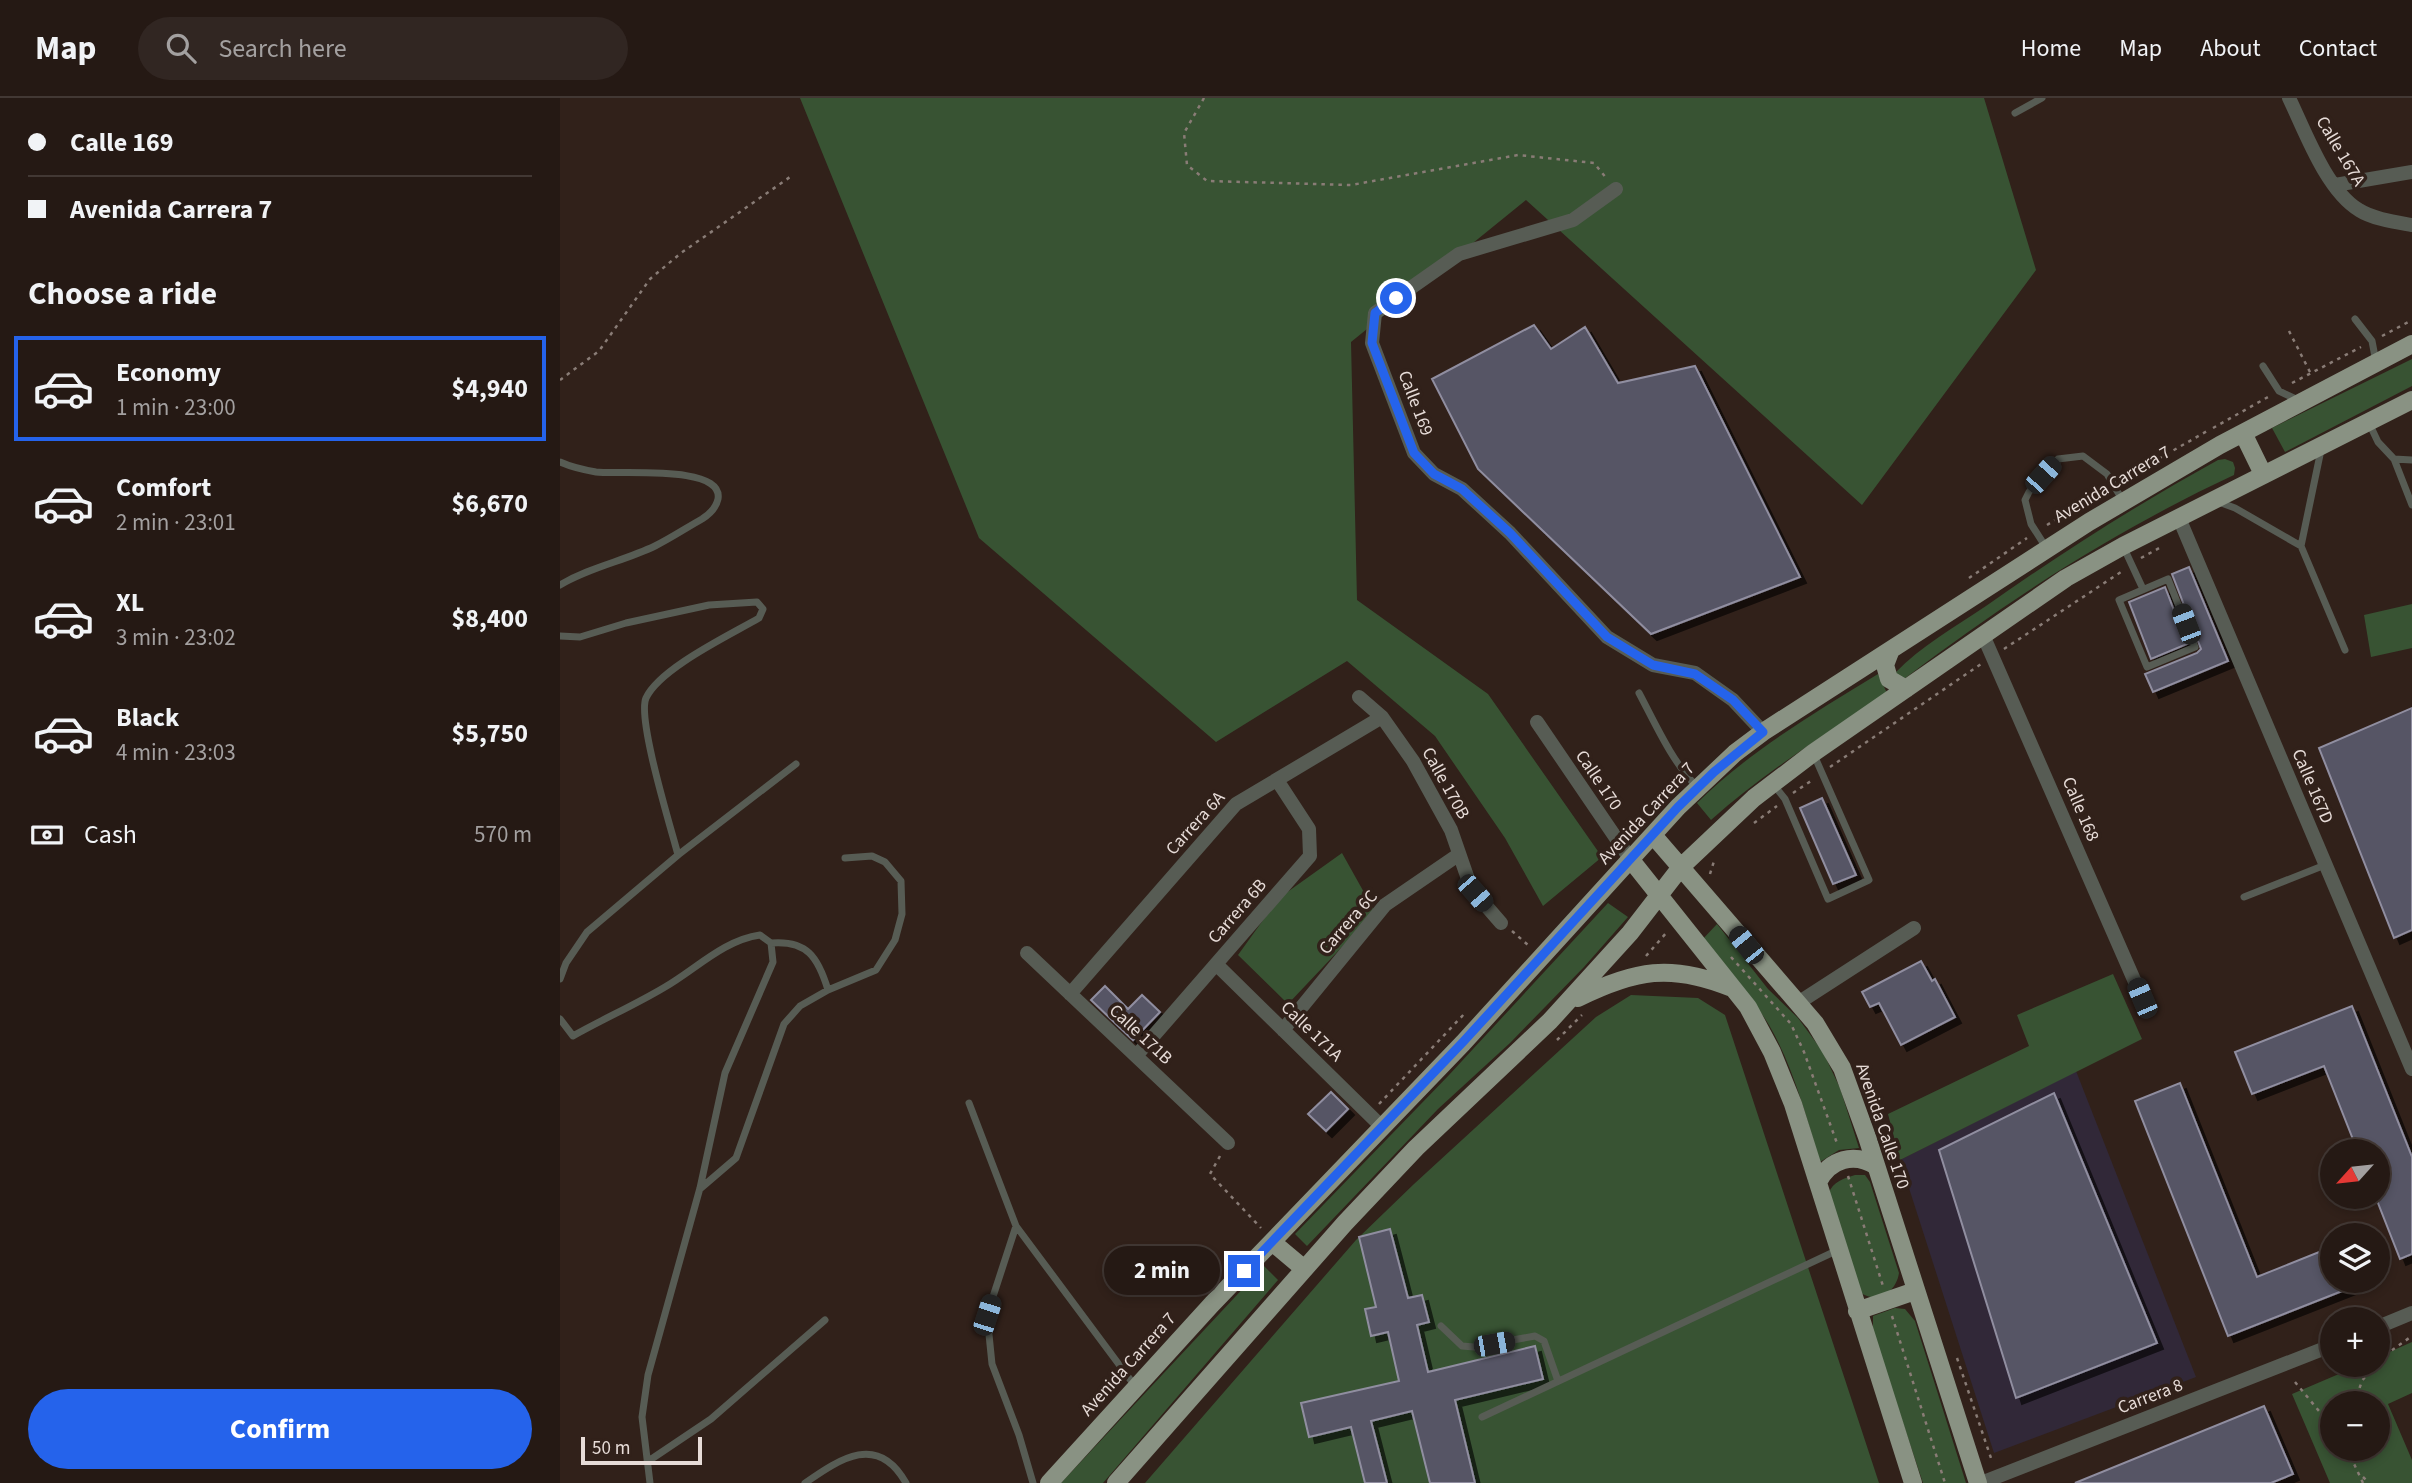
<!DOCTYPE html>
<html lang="en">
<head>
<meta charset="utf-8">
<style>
	:root { --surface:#251914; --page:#312622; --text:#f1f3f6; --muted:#a3a0a0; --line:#423834; --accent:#2563eb }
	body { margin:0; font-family:"Source Sans 3",sans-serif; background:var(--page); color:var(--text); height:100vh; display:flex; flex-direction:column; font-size:26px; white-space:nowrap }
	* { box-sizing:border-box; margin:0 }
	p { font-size:23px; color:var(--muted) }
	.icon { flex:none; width:38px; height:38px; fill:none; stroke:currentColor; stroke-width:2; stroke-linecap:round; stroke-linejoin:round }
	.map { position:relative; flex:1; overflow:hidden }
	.side { display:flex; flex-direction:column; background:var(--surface); width:560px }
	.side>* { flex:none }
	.hud { display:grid; align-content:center; height:154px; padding:0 28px; background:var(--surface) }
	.needle { width:46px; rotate:243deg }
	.controls { position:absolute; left:1760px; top:1041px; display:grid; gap:14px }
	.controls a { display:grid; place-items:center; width:70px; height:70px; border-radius:50%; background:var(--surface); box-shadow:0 4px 10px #0003,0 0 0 2px var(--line); font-size:35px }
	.scale { position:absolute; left:21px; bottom:18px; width:121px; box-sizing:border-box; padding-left:7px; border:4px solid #e7dcd8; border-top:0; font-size:19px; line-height:24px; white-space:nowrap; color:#e7dcd8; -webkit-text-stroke:5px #31211a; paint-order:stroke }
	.end { position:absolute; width:32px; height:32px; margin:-16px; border:9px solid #2563eb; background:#fff; box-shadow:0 0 0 4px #fff }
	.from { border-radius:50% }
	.bubble { position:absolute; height:49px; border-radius:24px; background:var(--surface); box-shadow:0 4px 10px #0003,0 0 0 2px var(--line); font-size:23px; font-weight:700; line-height:49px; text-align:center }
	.car { position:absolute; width:21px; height:42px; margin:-21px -10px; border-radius:9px; box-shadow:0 0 5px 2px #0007; background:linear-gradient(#222 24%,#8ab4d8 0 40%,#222 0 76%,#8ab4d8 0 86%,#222 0) }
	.hud b { display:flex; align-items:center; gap:24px; height:66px; font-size:26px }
	.hud b+b { border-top:2px solid var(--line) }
	.hud i { width:18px; height:18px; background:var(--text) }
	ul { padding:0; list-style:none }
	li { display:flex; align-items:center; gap:21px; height:105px; margin:0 14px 10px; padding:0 14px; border:4px solid transparent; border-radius:0px }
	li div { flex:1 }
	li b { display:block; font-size:26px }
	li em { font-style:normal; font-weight:700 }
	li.on { border-color:var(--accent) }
	li>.icon { width:63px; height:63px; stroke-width:1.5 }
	h2 { padding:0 28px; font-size:32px; line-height:84px }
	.pay { display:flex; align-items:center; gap:18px; height:77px; padding:0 28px; font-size:26px }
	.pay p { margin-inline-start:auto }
	.primary-button { display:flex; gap:14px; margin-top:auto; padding:14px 28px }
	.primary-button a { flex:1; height:80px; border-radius:42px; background:var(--accent); color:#fff; font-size:28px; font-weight:700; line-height:80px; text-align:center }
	header { display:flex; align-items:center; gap:42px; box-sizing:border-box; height:98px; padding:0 35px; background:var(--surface); border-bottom:2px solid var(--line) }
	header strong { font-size:33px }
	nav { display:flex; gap:38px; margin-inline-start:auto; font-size:24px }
	.search { width:490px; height:63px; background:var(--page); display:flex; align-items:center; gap:18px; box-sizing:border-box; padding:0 24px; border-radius:38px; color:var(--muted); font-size:26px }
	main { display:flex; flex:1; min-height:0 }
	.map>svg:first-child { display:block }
</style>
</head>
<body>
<header>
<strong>Map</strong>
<div class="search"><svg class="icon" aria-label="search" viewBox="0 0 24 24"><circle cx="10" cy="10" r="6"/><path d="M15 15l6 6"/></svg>Search here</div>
<nav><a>Home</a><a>Map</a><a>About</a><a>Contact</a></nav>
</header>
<main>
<section class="side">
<div class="hud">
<b><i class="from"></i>Calle 169</b>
<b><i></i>Avenida Carrera 7</b>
</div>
<h2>Choose a ride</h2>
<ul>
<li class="on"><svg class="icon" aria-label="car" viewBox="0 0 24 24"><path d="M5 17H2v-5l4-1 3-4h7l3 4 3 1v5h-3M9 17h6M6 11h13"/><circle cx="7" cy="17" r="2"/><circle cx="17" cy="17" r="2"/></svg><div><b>Economy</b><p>1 min · 23:00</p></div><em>$4,940</em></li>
<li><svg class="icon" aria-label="car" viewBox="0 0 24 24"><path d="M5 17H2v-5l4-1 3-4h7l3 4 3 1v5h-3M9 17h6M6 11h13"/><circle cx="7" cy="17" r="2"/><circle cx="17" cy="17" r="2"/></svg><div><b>Comfort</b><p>2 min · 23:01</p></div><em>$6,670</em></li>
<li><svg class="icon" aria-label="car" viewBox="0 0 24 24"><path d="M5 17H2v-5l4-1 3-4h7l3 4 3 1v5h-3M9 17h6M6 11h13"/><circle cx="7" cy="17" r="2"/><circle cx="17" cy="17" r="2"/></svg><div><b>XL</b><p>3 min · 23:02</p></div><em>$8,400</em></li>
<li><svg class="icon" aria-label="car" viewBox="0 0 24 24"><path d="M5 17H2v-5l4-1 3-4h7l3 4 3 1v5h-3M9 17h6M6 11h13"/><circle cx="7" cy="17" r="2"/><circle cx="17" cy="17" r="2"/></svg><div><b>Black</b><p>4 min · 23:03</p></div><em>$5,750</em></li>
</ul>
<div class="pay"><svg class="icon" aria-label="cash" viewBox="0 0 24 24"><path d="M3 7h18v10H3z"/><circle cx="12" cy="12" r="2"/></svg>Cash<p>570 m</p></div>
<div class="primary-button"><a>Confirm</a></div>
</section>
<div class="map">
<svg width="1852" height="1385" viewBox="0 0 1852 1385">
	<defs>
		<filter id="shadow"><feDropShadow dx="6" dy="6" stdDeviation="0" flood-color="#0009"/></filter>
	</defs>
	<rect width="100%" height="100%" fill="#31211a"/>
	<path fill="#312838" d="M1516,973l120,306 -202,76 -94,-293z"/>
	<path fill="#385333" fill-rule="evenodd" d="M240,0h1184l52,172 -174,235 -336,-305 -175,142 6,258 131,94 114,163 -59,49 -38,-68 -70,-102 -88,-75 -131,81 -237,-204z
		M1852,261v27l-127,66 -13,-24z
		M1665,361l8,3 2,6 -1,7c-120,56 -226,125 -330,204l-9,-6c26,-27 60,-46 91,-67 75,-53 152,-102 232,-146z
		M1852,506v44l-41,9 -7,-42z
		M1318,576l9,19c-60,40 -122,79 -176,127l-14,-17c53,-52 117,-90 181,-129z
		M782,755l33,59 -87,92 -50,-49 41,-57z
		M1048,805l20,14 -44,50 -74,76 -72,66 -131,137 -12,-12 154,-159z
		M1157,826l51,65 30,29 25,34 17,36 19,60 -20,2 -19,12c-14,-46 -27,-96 -51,-137 -19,-31 -45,-57 -68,-84z
		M1553,876l29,65 -242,121 -12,-46 141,-68 -12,-31z
		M1071,897l67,3 27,17 154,468h-734l211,-243 58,-56 182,-167z
		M1295,1077h10l5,7 29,91c-3,20 -23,32 -39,19l-31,-99c3,-11 16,-15 26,-18z
		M704,1168l14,14 -175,203h-42z
		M1335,1210l10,1 10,12 51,162h-43l-50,-150v-17z
		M1852,1244v51l-24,11 24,56v23h-82l-38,-89 68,-29h18v-8zM1773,1306h45v45h-45z"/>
	<path fill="#565465" stroke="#908ea0" stroke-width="2" filter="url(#shadow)" d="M974,227l17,24 34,-22 33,56 77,-17 105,211 -149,57 -173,-165 -46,-90z
		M1629,469l39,94 -75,31 -8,-18 52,-21 4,-4 -29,-75z
		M1605,489l22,57 -36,15 -22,-57z
		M1852,610v222l-18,8 -75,-190z
		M1262,700l34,77 -23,9 -33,-76z
		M1361,863l11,20 3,-2 20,38 -54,28 -22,-42 -9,4 -8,-15z
		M545,888l23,23 14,-14 18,17 -27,28 -42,-40z
		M1792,908l60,151v97l-12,5 -22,-56v-51h-20l-34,-86 -72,28 -17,-42z
		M1620,985l77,194 72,-29 4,10v23l32,1 -137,54 -93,-235z
		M771,994l17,17 -22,22 -18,-17z
		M1494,995l103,250 -141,55 -77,-248z
		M830,1131l18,69 14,-3 7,27 -12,3 11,47 107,-26 8,33 -88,21 20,83h-45l-18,-72 -41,10 16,62h-22l-14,-56 -42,10 -8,-34 98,-22 -11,-49 -17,4 -6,-27 11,-2 -17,-70z
		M1704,1308l29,68 -22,9h-196z"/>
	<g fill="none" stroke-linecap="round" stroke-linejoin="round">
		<path stroke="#897c76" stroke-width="2.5" stroke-dasharray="3.5 5" stroke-linecap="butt" d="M644,0l-20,35 3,32 20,16 144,4 167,-30 76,8 13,16
			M1729,233l22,43
			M1822,238l30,-16
			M0,282l39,-29 51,-72 31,-26 109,-76
			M1732,285l69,-36
			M1653,330l55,-31
			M1562,382l85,-49
			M1487,427l57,-35
			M1581,460l22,-12
			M1409,480l58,-40
			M1444,551l117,-77
			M1270,669l151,-103
			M1233,695l21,-14
			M1194,725l23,-17
			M1150,776l4,-13
			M952,833l16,14
			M1086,858l21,-24
			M1171,859l60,67 13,28 34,94
			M997,942l25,-25
			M819,1006l87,-92
			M660,1058l-10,18 51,54
			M1288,1078l35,110
			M1332,1218l53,167
			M1397,1260l35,103
			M1818,1262l34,-24
			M1735,1284l38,46
			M1794,1306l8,-23 12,-16
			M1787,1351l16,34
			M1792,1351l2,7
			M1803,1379l6,6"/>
		<path stroke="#575c54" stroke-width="7" d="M1455,15l27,-15
			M1795,221l17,22 4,21
			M1703,268l16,25 19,9
			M1809,325l9,19 16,17 18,1
			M1834,361l18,46
			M0,364c11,5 24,8 36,10 22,3 128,-8 122,27 -2,9 -8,15 -16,20 -16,9 -31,19 -47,27 -31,15 -65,21 -95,39
			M1656,403l19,7 66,38 20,-96
			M1563,448l20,43
			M1741,448l44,104
			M1487,451l-16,-25 -6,-24 4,-8 29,-33 25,-3 24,18 16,27
			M1608,481l27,68 -48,20 -28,-67z
			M0,538l20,1 46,-14 83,-18 48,-3 6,7 -4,9c-29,17 -99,50 -113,80 -9,21 25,130 32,157
			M1079,595c17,32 32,67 58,94
			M1213,686l12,15 43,100 41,-19 -55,-125
			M1684,799l81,-32
			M211,845c36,-3 47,14 57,47
			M0,881l6,-16 21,-31 91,-77 118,-91
			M0,921l13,17c30,-17 62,-31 92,-49 31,-18 59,-47 95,-52l11,8 2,19 -48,111 -25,115 -52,187 -6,42 8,66
			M409,1005l47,123 119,160
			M141,1090l35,-30 48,-134 16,-18 28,-16 48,-20 19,-30 7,-26 -1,-33 -16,-19 -13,-6 -27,2
			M456,1128l-29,89 5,49 27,71 14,48
			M881,1228l21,20 12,1 61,-11 9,5 14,40
			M922,1319l356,-167
			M87,1364l64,-43 114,-99
			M245,1385c36,-25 73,-50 101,0"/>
		<path stroke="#575c54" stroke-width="14" d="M1729,0c16,33 37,92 70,112 14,9 36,12 53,15
			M1775,87l77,-13
			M1056,91l-43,31 -114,34 -84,59 -3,30 42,110 20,21 28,15 48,44 97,104 46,28 42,8 38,27 30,32
			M1619,420l233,551
			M1423,537l159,363
			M799,599l23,20 31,44 38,69 17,49 7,14 26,30
			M977,624l94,138
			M467,855l201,190
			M656,866l165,162
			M510,896l166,-190 146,-87
			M1238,905l116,-75
			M723,932l102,-125 73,-50
			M576,958l174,-200 -1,-27 -32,-49
			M1818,1229l34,-14
			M1421,1385l352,-138"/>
		<path stroke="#899283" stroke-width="18" d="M1683,335l20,41
			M1330,554l-5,13 4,14 17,10
			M1093,737l162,188 27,45 25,69 111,346
			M1071,762l117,147 24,45 21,52 120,379
			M1018,900c57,-28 93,-35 154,-10
			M1258,1084c12,-23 36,-30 58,-16
			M712,1144l31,26
			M1297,1213l58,-20
			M489,1385l163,-179 251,-261 215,-236 57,-54 28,-21 326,-210 131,-77 192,-101
			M556,1385l229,-260 71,-75 134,-127 80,-88 51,-66 73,-69 59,-45 253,-175 57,-32 289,-146"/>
	</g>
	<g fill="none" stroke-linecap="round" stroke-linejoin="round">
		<path stroke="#2563eb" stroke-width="9" d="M684,1173l219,-229 215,-235 36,-35 49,-40 -30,-32 -38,-26 -42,-9 -46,-28 -97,-104 -48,-44 -28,-15 -20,-21 -42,-110 3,-30 21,-15"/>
	</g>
	<g text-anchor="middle" stroke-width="7" stroke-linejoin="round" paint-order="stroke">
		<g font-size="18" fill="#e7dcd8" stroke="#31211a">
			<text transform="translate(1781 53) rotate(59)" y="6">Calle 167A</text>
			<text transform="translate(856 305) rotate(69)" y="6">Calle 169</text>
			<text transform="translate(1552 386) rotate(-31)" y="6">Avenida Carrera 7</text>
			<text transform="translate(1039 682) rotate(56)" y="6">Calle 170</text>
			<text transform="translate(886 685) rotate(61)" y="6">Calle 170B</text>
			<text transform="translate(1753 688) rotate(67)" y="6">Calle 167D</text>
			<text transform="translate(1521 711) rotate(67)" y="6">Calle 168</text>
			<text transform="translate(1086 715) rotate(-47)" y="6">Avenida Carrera 7</text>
			<text transform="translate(635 725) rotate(-48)" y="6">Carrera 6A</text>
			<text transform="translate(677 813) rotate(-49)" y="6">Carrera 6B</text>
			<text transform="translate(788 824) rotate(-49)" y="6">Carrera 6C</text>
			<text transform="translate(752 933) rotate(44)" y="6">Calle 171A</text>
			<text transform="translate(581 936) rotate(43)" y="6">Calle 171B</text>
			<text transform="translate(1323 1028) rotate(71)" y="6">Avenida Calle 170</text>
			<text transform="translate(568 1266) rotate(-48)" y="6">Avenida Carrera 7</text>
			<text transform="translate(1590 1298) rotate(-21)" y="6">Carrera 8</text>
		</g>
	</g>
</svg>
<div class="controls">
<a><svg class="needle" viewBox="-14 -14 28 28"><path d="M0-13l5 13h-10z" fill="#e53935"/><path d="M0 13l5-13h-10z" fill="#a3a0a0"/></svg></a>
<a><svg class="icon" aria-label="layers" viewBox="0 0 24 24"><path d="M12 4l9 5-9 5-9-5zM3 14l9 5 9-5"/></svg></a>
<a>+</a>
<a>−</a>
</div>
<div class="scale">50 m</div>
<i class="end from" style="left:836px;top:200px"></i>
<i class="end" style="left:684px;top:1173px"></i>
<div class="bubble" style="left:544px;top:1148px;width:116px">2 min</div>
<i class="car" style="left:1483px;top:377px;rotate:42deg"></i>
<i class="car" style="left:1626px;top:526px;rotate:339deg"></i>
<i class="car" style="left:915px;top:795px;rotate:139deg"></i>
<i class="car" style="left:1186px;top:847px;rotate:321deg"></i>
<i class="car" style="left:1582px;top:900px;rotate:337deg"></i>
<i class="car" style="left:427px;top:1217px;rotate:18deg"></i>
<i class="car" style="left:934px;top:1246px;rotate:80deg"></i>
</div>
</main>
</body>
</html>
